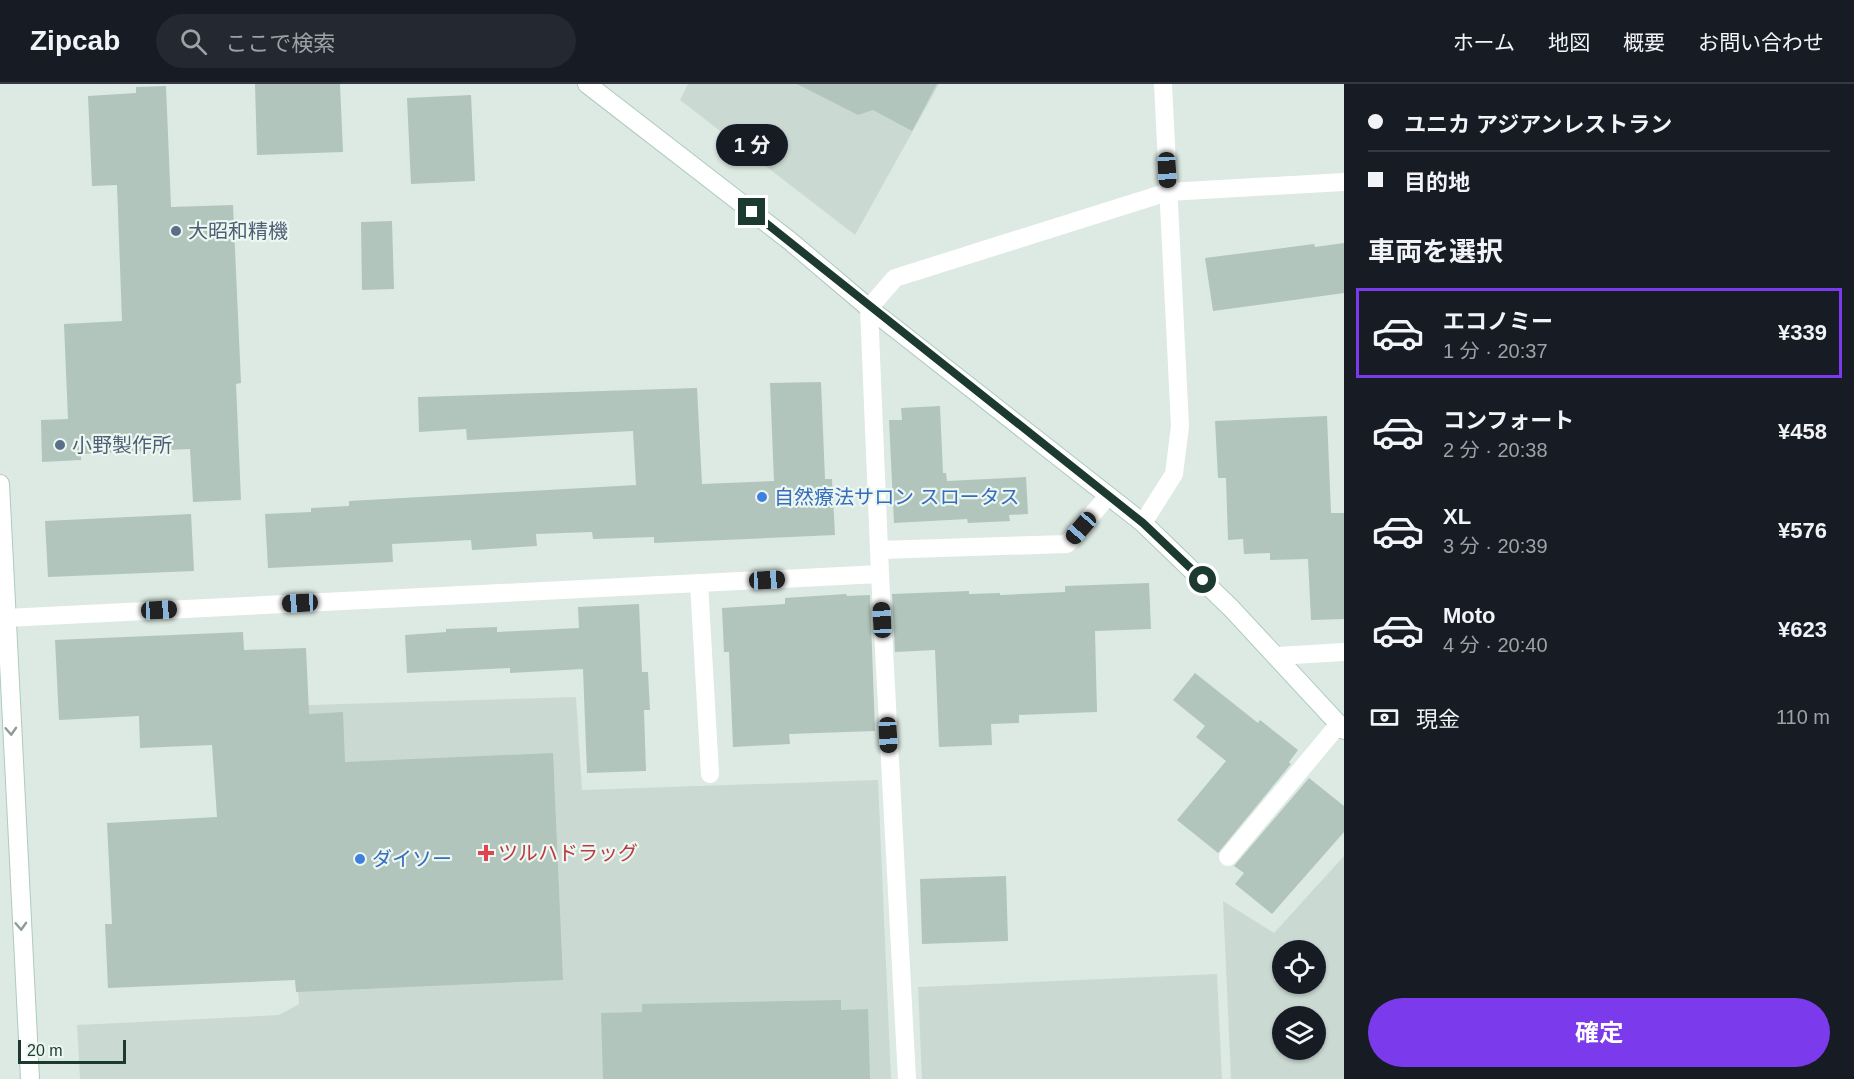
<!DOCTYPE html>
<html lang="ja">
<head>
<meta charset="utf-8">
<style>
	:root { --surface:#171b24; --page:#242831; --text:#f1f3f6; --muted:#9ea1a6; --line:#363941; --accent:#7c3aed }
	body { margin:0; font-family:Arial,"Noto Sans JP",sans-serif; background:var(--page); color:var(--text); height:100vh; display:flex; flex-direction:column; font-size:22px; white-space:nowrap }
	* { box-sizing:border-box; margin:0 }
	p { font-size:20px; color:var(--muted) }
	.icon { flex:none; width:33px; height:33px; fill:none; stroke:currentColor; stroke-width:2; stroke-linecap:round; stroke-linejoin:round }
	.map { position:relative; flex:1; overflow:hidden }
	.sheet { display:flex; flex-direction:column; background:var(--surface); width:510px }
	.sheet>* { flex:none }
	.hud { display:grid; align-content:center; height:132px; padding:0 24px; background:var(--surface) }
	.tools { position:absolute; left:1272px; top:856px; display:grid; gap:12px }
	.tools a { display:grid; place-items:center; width:54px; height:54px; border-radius:50%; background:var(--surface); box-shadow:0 2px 4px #0004; font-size:30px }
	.scale { position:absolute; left:18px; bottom:15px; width:108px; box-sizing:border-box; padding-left:6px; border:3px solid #1d3a31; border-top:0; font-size:16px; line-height:21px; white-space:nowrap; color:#1d3a31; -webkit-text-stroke:4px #ecf7f1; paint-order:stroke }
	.end { position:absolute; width:27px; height:27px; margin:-14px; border:8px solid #1d3a31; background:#fff; box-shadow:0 0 0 3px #fff }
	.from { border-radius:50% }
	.bubble { position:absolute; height:42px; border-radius:21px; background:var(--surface); box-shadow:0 2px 4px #0004; font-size:20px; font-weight:700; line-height:42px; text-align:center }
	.car { position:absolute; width:18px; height:36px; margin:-18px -9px; border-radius:8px; box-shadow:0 0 4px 2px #0007; background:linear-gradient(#222 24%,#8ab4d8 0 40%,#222 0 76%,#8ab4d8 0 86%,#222 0) }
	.hud b { display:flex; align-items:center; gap:21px; height:57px; font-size:22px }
	.hud b+b { border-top:2px solid var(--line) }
	.hud i { width:15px; height:15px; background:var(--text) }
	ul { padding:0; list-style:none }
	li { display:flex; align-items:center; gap:18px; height:90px; margin:0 12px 9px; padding:0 12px; border:3px solid transparent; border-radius:0px }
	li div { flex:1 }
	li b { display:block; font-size:22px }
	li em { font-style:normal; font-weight:700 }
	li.on { border-color:var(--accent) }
	li>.icon { width:54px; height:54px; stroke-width:1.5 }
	h2 { padding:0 24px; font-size:27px; line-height:72px }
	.pay { display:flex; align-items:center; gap:15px; height:66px; padding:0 24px; font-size:22px }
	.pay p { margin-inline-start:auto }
	.button { display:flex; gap:12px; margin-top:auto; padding:12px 24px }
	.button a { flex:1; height:69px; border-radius:36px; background:var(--accent); color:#fff; font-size:24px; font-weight:700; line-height:69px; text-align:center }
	header { display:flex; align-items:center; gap:36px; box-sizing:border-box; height:84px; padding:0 30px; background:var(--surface); border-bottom:2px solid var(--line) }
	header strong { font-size:28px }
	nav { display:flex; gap:33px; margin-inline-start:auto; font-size:21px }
	.search { width:420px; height:54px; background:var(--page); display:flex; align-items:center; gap:15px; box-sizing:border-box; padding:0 21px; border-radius:33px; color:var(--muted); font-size:22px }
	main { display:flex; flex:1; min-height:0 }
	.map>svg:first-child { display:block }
</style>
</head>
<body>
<header>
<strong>Zipcab</strong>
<div class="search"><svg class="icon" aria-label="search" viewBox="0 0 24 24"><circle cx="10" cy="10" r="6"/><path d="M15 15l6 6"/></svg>ここで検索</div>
<nav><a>ホーム</a><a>地図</a><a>概要</a><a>お問い合わせ</a></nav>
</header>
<main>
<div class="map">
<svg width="1344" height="995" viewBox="0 0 1344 995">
	<rect width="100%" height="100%" fill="#dceae3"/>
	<path fill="#cadad2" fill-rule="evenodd" d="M688,0h251l-84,151 -175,-135z
		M576,613l6,93 296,-10 13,299h-811l-3,-54 202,-10 20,-11 -23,-298z
		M1344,772v223h-113l-8,-178 51,32zM1282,867h34v33h-34zM1282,933h34v33h-34z
		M1217,890l5,105h-300l-4,-92z"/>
	<path fill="#b1c5bc" d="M255,0h85l3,68 -86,3z
		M797,0h140l-25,47 -39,-21 -15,5z
		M166,2l5,121 62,-2 8,178 -5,1 5,116 -48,2 -3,-53 -109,5v6l-39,2 -1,-42 27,-1 -4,-95 58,-3 -5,-136 -25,1 -4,-90 48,-3v-6z
		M471,11l4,86 -64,3 -4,-86z
		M392,137l2,68 -32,1 -1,-68z
		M1344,159v50l-131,18 -8,-53 109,-14 1,3z
		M821,298l4,97h7l3,56 -181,8v-6l-61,2 -1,-7 -56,2 1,12 -65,4 -1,-10 -79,4 1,18 -125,6 -3,-54 46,-2v-4l38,-2v-5l287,-16 -3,-54 -166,9 -1,-11 -47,3 -1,-35 279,-9 5,96 72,-3 -4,-98z
		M940,322l3,67h3l1,8 79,-4 2,37 -19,1 1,6 -42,2 -1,-4 -73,4 -5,-103h13l-1,-12z
		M1327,332l4,97h13v106l-33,1 -3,-61 -38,1v-7l-26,1 -1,-15 -15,1 -2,-62h-8l-3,-57z
		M191,430l3,57 -146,6 -3,-56z
		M1149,499l2,46 -56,2 2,81 -78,3v8l-28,1 1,21 -53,2 -4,-97 -40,2 -3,-58 77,-3v3l31,-1v2l65,-3v-6z
		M846,510l1,2 23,-1 5,136 -86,3 1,10 -57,3 -4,-95h-5l-2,-44 63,-4v-6z
		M639,520l3,68h6l2,38h-6l2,61 -59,2 -4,-104 -73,4v-5l-103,5 -2,-38 41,-3v-3l51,-2v5l82,-4 -1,-21z
		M243,548l1,18 62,-2 3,66 34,-2 2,50 208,-9 10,227 -267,12 -1,-12 -187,8 -3,-64h7l-5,-101 110,-6 -5,-72 -72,3 -1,-32 -80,4 -4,-80z
		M1195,589l63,50 2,-3 38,30 -9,12 2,2 -73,89 -41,-33 49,-59 -30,-24 9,-11 -32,-26z
		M1309,694l35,28v26l-72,82 -37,-30 9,-11 -10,-7z
		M1006,792l2,65 -86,3 -2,-65z
		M841,916v10l27,-1 2,70h-267l-2,-66 41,-1v-8z"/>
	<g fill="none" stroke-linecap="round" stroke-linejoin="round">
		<defs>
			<path id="secondary" d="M587,0l203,157 79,67 274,215 88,85 113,122
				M0,400l30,595"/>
		</defs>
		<use href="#secondary" stroke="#aecbbf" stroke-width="20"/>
		<path stroke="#fff" stroke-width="18" d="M1143,439l31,-49 6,-48 -17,-342
			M879,466l188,-6 41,-48
			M880,490l27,505
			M699,499l11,191
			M6,534l874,-44 -11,-266 26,-30 273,-86 176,-10
			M1277,572l67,-4
			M1228,773l111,-133"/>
		<use href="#secondary" stroke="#fff" stroke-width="18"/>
	</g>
	<defs><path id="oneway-chevron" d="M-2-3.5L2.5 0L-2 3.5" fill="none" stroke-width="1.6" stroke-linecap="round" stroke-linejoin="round" transform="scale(1.5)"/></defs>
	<g stroke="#8e9c98">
		<use href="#oneway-chevron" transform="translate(11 647) rotate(87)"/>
		<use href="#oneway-chevron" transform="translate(21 842) rotate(87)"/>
	</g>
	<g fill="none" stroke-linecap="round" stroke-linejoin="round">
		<path stroke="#1d3a31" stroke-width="8" d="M752,128l391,311 60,57"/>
	</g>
	<g fill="#5c6f8a" stroke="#ecf7f1" stroke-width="2">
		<circle cx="176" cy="147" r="6"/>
		<circle cx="60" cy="361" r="6"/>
	</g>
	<g fill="#3f7fe0" stroke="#ecf7f1" stroke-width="2">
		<circle cx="762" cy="413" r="6"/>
		<circle cx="360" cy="775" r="6"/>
	</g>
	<path fill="#e0444e" stroke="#ecf7f1" stroke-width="2" d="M483 760h6v6h6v6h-6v6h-6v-6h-6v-6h6z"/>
	<g text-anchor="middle" stroke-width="4.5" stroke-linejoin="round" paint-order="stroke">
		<g font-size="20" fill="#4e5e75" stroke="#ecf7f1" text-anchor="start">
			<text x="188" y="154">大昭和精機</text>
			<text x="72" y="368">小野製作所</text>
		</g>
		<g font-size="20" fill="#366cbe" stroke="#ecf7f1" text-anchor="start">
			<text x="774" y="420">自然療法サロン スロータス</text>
			<text x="372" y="782">ダイソー</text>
		</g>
		<g font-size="20" fill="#be3a42" stroke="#ecf7f1" text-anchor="start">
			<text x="498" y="776">ツルハドラッグ</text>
		</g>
	</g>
</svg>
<div class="tools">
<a><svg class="icon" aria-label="locate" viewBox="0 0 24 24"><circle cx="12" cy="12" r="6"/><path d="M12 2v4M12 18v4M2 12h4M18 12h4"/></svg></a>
<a><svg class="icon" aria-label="layers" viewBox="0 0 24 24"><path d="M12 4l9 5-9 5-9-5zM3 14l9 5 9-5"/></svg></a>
</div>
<div class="scale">20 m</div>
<i class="end from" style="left:1203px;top:496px"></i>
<i class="end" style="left:752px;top:128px"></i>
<div class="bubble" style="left:716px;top:40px;width:72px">1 分</div>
<i class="car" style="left:1167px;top:86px;rotate:177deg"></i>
<i class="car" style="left:1081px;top:444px;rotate:221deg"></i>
<i class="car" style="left:767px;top:496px;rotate:87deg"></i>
<i class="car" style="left:300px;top:519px;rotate:267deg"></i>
<i class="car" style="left:159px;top:526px;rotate:87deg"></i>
<i class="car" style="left:882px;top:536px;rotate:357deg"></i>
<i class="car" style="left:888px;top:651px;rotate:177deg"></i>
</div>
<section class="sheet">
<div class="hud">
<b><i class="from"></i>ユニカ アジアンレストラン</b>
<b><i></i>目的地</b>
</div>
<h2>車両を選択</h2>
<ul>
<li class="on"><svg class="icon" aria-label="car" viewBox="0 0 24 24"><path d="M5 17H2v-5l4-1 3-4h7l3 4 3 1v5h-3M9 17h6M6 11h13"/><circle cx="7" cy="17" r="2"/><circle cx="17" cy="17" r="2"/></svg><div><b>エコノミー</b><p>1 分 · 20:37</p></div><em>¥339</em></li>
<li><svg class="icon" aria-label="car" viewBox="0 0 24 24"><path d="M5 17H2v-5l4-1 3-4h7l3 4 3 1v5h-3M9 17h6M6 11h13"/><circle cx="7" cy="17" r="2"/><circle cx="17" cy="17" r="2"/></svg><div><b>コンフォート</b><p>2 分 · 20:38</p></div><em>¥458</em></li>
<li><svg class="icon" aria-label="car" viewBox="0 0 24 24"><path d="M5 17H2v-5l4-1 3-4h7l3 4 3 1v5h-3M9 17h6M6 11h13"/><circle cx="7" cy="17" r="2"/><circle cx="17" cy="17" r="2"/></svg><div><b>XL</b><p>3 分 · 20:39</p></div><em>¥576</em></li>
<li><svg class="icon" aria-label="car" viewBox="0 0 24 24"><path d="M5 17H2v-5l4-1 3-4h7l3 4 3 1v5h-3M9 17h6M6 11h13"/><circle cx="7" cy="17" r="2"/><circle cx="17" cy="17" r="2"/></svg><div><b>Moto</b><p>4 分 · 20:40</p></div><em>¥623</em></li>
</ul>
<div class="pay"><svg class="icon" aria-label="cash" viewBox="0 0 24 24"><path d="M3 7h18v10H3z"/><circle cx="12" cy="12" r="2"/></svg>現金<p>110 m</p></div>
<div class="button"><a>確定</a></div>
</section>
</main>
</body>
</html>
